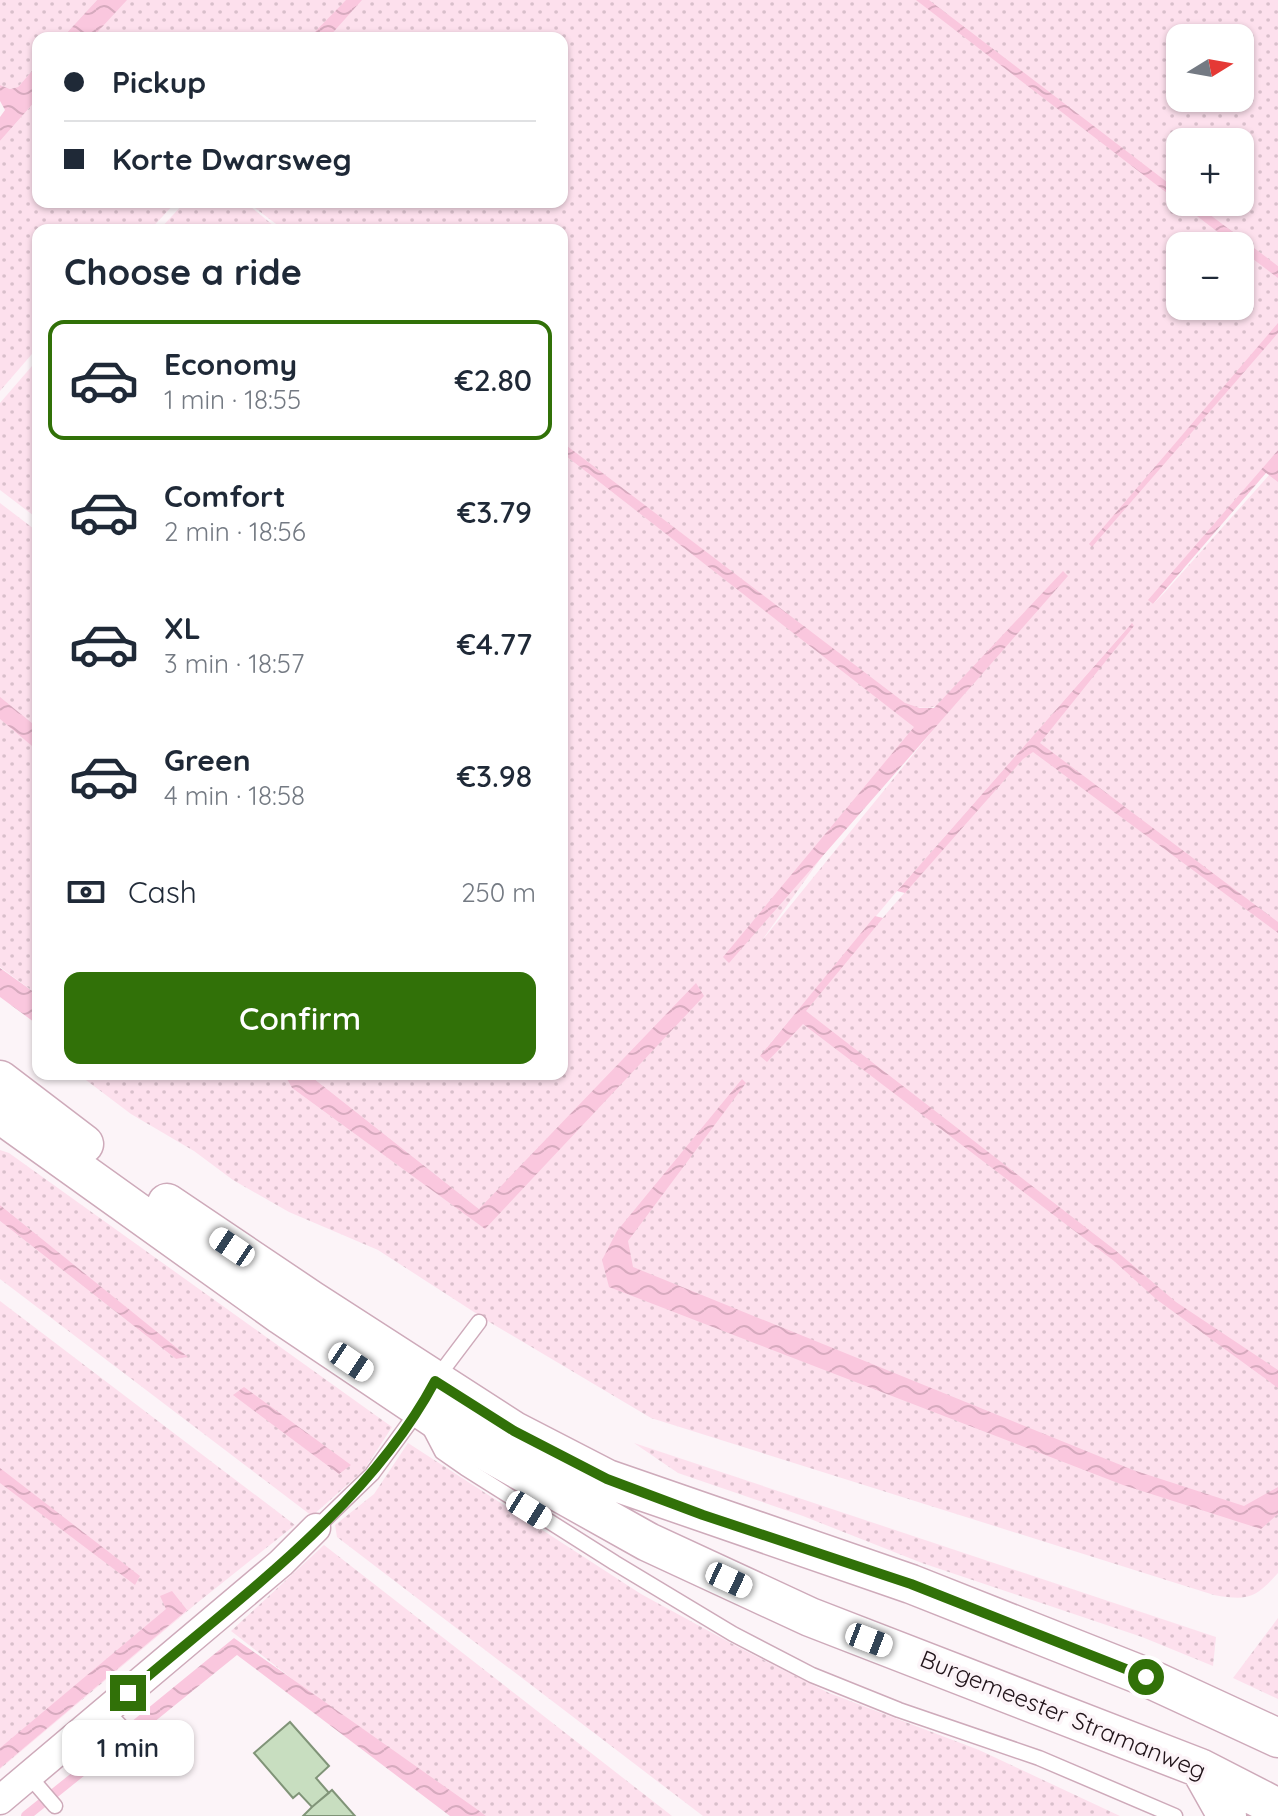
<!DOCTYPE html>
<html lang="en">
<head>
<meta charset="utf-8">
<style>
	:root { --surface:#fff; --page:#f2f2f3; --text:#1f2937; --muted:#747a83; --line:#e0e1e3; --accent:#317108 }
	body { margin:0; font-family:Quicksand,sans-serif; background:var(--page); color:var(--text); height:100vh; display:flex; flex-direction:column; font-size:30px; white-space:nowrap }
	* { box-sizing:border-box; margin:0 }
	p { font-size:26px; color:var(--muted) }
	.icon { flex:none; width:44px; height:44px; fill:none; stroke:currentColor; stroke-width:2; stroke-linecap:round; stroke-linejoin:round }
	.map { position:relative; flex:1; overflow:hidden }
	.side { position:absolute; left:32px; top:224px; width:536px; height:856px; display:flex; flex-direction:column; background:var(--surface); border-radius:16px; box-shadow:0 2px 6px #0004 }
	.side>* { flex:none }
	.guide { position:absolute; left:32px; top:32px; width:536px; height:176px; border-radius:16px; box-shadow:0 2px 6px #0004; display:grid; align-content:center; height:176px; padding:0 32px; background:var(--surface) }
	.needle { width:52px; rotate:79deg }
	.controls { position:absolute; left:1166px; top:24px; display:grid; gap:16px }
	.controls a { display:grid; place-items:center; width:88px; height:88px; border-radius:16px; background:var(--surface); box-shadow:0 2px 6px #0004; font-size:40px }
	.end { position:absolute; width:36px; height:36px; margin:-18px; border:10px solid #317108; background:#fff; box-shadow:0 0 0 4px #fff }
	.from { border-radius:50% }
	.bubble { position:absolute; height:56px; border-radius:16px; background:var(--surface); box-shadow:0 2px 6px #0004; font-size:26px; font-weight:600; line-height:56px; text-align:center }
	.car { position:absolute; width:24px; height:48px; margin:-24px -12px; border-radius:10px; box-shadow:0 0 6px 2px #0007; background:linear-gradient(#fff 24%,#345 0 40%,#fff 0 76%,#345 0 86%,#fff 0) }
	.guide b { display:flex; align-items:center; gap:28px; height:76px; font-size:30px }
	.guide b+b { border-top:2px solid var(--line) }
	.guide i { width:20px; height:20px; background:var(--text) }
	ul { padding:0; list-style:none }
	li { display:flex; align-items:center; gap:24px; height:120px; margin:0 16px 12px; padding:0 16px; border:4px solid transparent; border-radius:16px }
	li div { flex:1 }
	li b { display:block; font-size:30px }
	li em { font-style:normal; font-weight:600 }
	li.current { border-color:var(--accent) }
	li>.icon { width:72px; height:72px; stroke-width:1.5 }
	h2 { padding:0 32px; font-size:36px; line-height:96px }
	.pay { display:flex; align-items:center; gap:20px; height:88px; padding:0 32px; font-size:30px }
	.pay p { margin-inline-start:auto }
	.primary-button { display:flex; gap:16px; margin-top:auto; padding:16px 32px }
	.primary-button a { flex:1; height:92px; border-radius:16px; background:var(--accent); color:#fff; font-size:32px; font-weight:600; line-height:92px; text-align:center }
	.map>svg:first-child { display:block }
</style>
</head>
<body>
<div class="map">
<svg width="1278" height="1816" viewBox="0 0 1278 1816">
	<defs>
		<pattern id="grass-dots" width="8" height="8" patternUnits="userSpaceOnUse" patternTransform="scale(2)"><rect width="8" height="8" fill="#fde0ed"/><path d="M2 2h.1M6 6h.1" fill="none" stroke="#d9bfcb" stroke-width="1.8" stroke-linecap="round"/></pattern>
		<pattern id="water-waves" width="16" height="10" patternUnits="userSpaceOnUse" patternTransform="scale(2)"><rect width="16" height="10" fill="#fac7de"/><path d="M0 5q4-4 8 0t8 0" fill="none" stroke="#d6aabe"/></pattern>
	</defs>
	<rect width="100%" height="100%" fill="#fcf4f8"/>
	<path fill="url(#grass-dots)" fill-rule="evenodd" d="M0,0h97l-35,38h-24v26l-20,23 -8,2 -10,-4z
		M126,0h1152v266l-10,-7 10,11v180l-129,150 4,4 12,-12 113,-127v1108c-23,26 -31,28 -64,22l-563,-177 -160,-95 -113,-73 -89,-38 -56,-32 -39,-29 -63,-37 -53,-40h206l8,14 192,140 -5,-19 -171,-135h254v-621l353,274 -155,216 173,-213 41,-47c-29,14 -32,33 -69,21l-343,-262v-212h-278l-37,-28h315v-164h-470zM1180,38h60v60h-60zM1180,142h60v60h-60zM1180,246h60v60h-60zM1131,624c-77,97 -157,190 -239,283 -41,48 -79,97 -125,140l130,-156z
		M38,98v104h138l-26,28h-112v117l-38,44v-250z
		M185,202h60l34,28h-120z
		M38,359v160l-38,-29v-87z
		M0,503l38,29v463l-38,-28z
		M0,1150l9,3 383,274 -28,43 -52,46 -312,-237v-58l176,138 11,-2 -187,-152z
		M0,1301l295,224 -98,78 -197,166z
		M408,1443l233,151 97,53 91,46 150,57 141,66h-417l-366,-279 -2,-12 39,-31z
		M634,1443l582,194 -3,29 -71,-29 -220,-74 -119,-47 -125,-43z
		M324,1545l348,271h-205l-236,-185z
		M1278,1618v81l-45,-21z"/>
	<path fill="url(#water-waves)" d="M97,0h30l-35,38h-30z
		M346,0h16l-34,38h-19z
		M916,0h13l251,192v10h13l85,64v12l-38,-29v-3h-4z
		M38,64v34l-38,43v-24l5,-7 -5,-9v-16l10,4 8,-2z
		M1278,323v10l-186,214 -3,-3z
		M562,442l343,261 15,5h14l129,-137 5,5 -339,387 -6,-6 191,-230 -352,-274z
		M1278,450v32l-12,-9 -113,131 -5,-4z
		M1132,623l2,3 -94,117 238,179v11l-245,-181 -10,7 -118,134 -8,-2z
		M0,697l38,31v23l-38,-32z
		M875,916l8,2 -77,93 309,239 61,52 102,68v18l-122,-89 -42,-38 -311,-237 -36,38 -7,-6z
		M0,968l38,27v30l-38,-28z
		M696,983l8,13 -219,233 -193,-141 -8,-14h24l171,135z
		M742,1079l4,4 -118,158 5,26 500,203 111,36 34,-19v27l-17,15 -138,-44 -514,-198 -7,-27 15,-29z
		M0,1205l188,152 -12,2 -176,-138z
		M244,1387l107,78 -12,9 -106,-79z
		M0,1468l140,108 -5,9 -135,-102z
		M172,1591l15,19 -187,158v-20l166,-139 -6,-13z
		M234,1638l244,172 8,6h-36l-213,-161 -94,76 -12,-9z"/>
	<g fill="none" stroke-linecap="round" stroke-linejoin="round">
		<path stroke="#fac7de" stroke-width="10" d="M26,1816l111,-89"/>
	</g>
	<path fill="#c8dec0" stroke="#809478" stroke-width="2" d="M290,1722l39,44 -13,12 13,15 -17,14 -13,-14 -6,5 -39,-45z
		M332,1790l23,26h-52l9,-9z"/>
	<g fill="none" stroke-linecap="round" stroke-linejoin="round">
		<defs>
			<path id="lane" d="M436,1379l43,-57
				M430,1429l12,23 23,16 150,95 118,71 79,41 87,35 140,48 136,58
				M316,1528l56,-54 46,-63
				M106,1711l36,37
				M29,1776l26,30"/>
			<path id="street" d="M0,1800l281,-237 35,-35"/>
			<path id="secondary" d="M0,1080l84,64
				M0,1114l281,201 192,129 175,98 162,75 390,151 78,40
				M167,1203l144,97 203,131 93,48 304,105 235,93 132,61
				M1200,1768l27,48"/>
		</defs>
		<use href="#lane" stroke="#ceaaba" stroke-width="17"/>
		<use href="#street" stroke="#ceaaba" stroke-width="31"/>
		<use href="#secondary" stroke="#ceaaba" stroke-width="41"/>
		<use href="#lane" stroke="#fff" stroke-width="14"/>
		<use href="#street" stroke="#fff" stroke-width="28"/>
		<use href="#secondary" stroke="#fff" stroke-width="38"/>
	</g>
	<g fill="none" stroke-linecap="round" stroke-linejoin="round">
		<path stroke="#317108" stroke-width="10" d="M128,1693c107,-92 240,-186 307,-312l79,50 93,48 96,36 208,69 235,93"/>
	</g>
	<g text-anchor="middle" stroke-width="7" stroke-linejoin="round" paint-order="stroke">
		<g font-size="24" fill="#201319" stroke="#fcf4f8">
			<text transform="translate(1063 1715) rotate(22)" y="8">Burgemeester Stramanweg</text>
		</g>
	</g>
</svg>
<div class="controls">
<a><svg class="needle" viewBox="-14 -14 28 28"><path d="M0-13l5 13h-10z" fill="#e53935"/><path d="M0 13l5-13h-10z" fill="#747a83"/></svg></a>
<a>+</a>
<a>−</a>
</div>
<i class="end from" style="left:1146px;top:1677px"></i>
<i class="end" style="left:128px;top:1693px"></i>
<div class="bubble" style="left:62px;top:1720px;width:132px">1 min</div>
<i class="car" style="left:232px;top:1247px;rotate:304deg"></i>
<i class="car" style="left:351px;top:1362px;rotate:124deg"></i>
<i class="car" style="left:529px;top:1510px;rotate:122deg"></i>
<i class="car" style="left:729px;top:1580px;rotate:115deg"></i>
<i class="car" style="left:869px;top:1640px;rotate:111deg"></i>
<div class="guide">
<b><i class="from"></i>Pickup</b>
<b><i></i>Korte Dwarsweg</b>
</div>
<section class="side">
<h2>Choose a ride</h2>
<ul>
<li class="current"><svg class="icon" aria-label="car" viewBox="0 0 24 24"><path d="M5 17H2v-5l4-1 3-4h7l3 4 3 1v5h-3M9 17h6M6 11h13"/><circle cx="7" cy="17" r="2"/><circle cx="17" cy="17" r="2"/></svg><div><b>Economy</b><p>1 min · 18:55</p></div><em>€2.80</em></li>
<li><svg class="icon" aria-label="car" viewBox="0 0 24 24"><path d="M5 17H2v-5l4-1 3-4h7l3 4 3 1v5h-3M9 17h6M6 11h13"/><circle cx="7" cy="17" r="2"/><circle cx="17" cy="17" r="2"/></svg><div><b>Comfort</b><p>2 min · 18:56</p></div><em>€3.79</em></li>
<li><svg class="icon" aria-label="car" viewBox="0 0 24 24"><path d="M5 17H2v-5l4-1 3-4h7l3 4 3 1v5h-3M9 17h6M6 11h13"/><circle cx="7" cy="17" r="2"/><circle cx="17" cy="17" r="2"/></svg><div><b>XL</b><p>3 min · 18:57</p></div><em>€4.77</em></li>
<li><svg class="icon" aria-label="car" viewBox="0 0 24 24"><path d="M5 17H2v-5l4-1 3-4h7l3 4 3 1v5h-3M9 17h6M6 11h13"/><circle cx="7" cy="17" r="2"/><circle cx="17" cy="17" r="2"/></svg><div><b>Green</b><p>4 min · 18:58</p></div><em>€3.98</em></li>
</ul>
<div class="pay"><svg class="icon" aria-label="cash" viewBox="0 0 24 24"><path d="M3 7h18v10H3z"/><circle cx="12" cy="12" r="2"/></svg>Cash<p>250 m</p></div>
<div class="primary-button"><a>Confirm</a></div>
</section>
</div>
</body>
</html>
